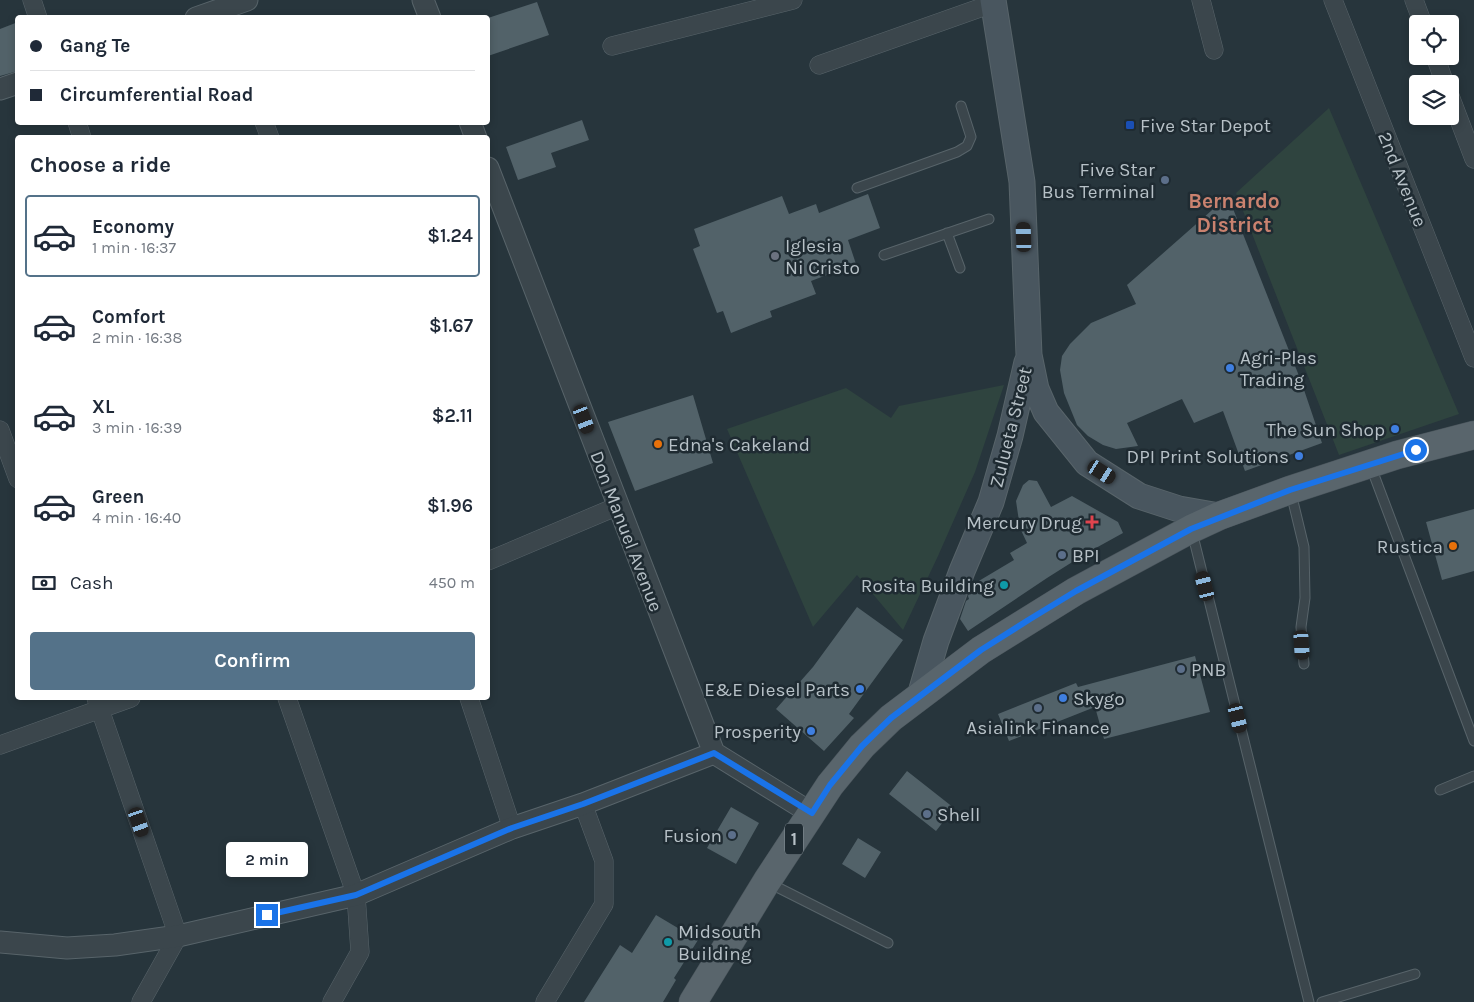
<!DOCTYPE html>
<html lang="en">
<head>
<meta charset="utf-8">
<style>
	:root { --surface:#fff; --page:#f6f6f7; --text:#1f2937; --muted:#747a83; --line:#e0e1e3; --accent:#547289 }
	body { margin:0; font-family:Karla,sans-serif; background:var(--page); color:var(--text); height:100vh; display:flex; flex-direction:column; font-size:19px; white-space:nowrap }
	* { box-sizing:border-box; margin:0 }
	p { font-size:16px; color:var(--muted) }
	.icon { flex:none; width:28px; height:28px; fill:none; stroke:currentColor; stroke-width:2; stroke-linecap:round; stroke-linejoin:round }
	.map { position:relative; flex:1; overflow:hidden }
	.details { position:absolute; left:15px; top:135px; width:475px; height:565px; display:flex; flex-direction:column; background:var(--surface); border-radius:5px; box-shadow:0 2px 8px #0003 }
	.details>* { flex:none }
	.top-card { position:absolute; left:15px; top:15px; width:475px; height:110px; border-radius:5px; box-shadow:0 2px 8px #0003; display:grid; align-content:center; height:110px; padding:0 15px; background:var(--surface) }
	.buttons { position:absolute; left:1409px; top:15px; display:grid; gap:10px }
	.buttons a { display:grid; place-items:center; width:50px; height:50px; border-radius:5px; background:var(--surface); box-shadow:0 2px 8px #0003; font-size:25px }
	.end { position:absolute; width:22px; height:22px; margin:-11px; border:6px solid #1a73e8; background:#fff; box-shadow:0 0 0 2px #fff }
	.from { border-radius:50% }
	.bubble { position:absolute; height:35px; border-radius:5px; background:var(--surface); box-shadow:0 2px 8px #0003; font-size:16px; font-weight:600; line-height:35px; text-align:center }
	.car { position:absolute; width:15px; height:30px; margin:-15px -8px; border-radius:6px; box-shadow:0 0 4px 1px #0007; background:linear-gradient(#222 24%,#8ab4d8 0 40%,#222 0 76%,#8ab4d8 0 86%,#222 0) }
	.top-card b { display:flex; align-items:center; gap:18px; height:48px; font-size:19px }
	.top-card b+b { border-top:1px solid var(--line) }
	.top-card i { width:12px; height:12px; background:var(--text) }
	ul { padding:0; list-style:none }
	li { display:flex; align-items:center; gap:15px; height:82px; margin:0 10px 8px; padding:0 5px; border:2px solid transparent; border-radius:5px }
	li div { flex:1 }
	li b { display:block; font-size:19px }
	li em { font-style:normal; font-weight:600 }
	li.current { border-color:var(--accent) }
	li>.icon { width:45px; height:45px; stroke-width:1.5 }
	h2 { padding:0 15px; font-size:22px; line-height:60px }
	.pay { display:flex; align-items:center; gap:12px; height:55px; padding:0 15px; font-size:19px }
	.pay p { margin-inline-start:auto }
	.cta { display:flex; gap:10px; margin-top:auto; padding:10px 15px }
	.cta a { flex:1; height:58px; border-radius:5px; background:var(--accent); color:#fff; font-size:20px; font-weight:600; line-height:58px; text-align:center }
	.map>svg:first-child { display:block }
</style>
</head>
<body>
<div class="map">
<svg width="1474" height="1002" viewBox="0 0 1474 1002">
	<rect width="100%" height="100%" fill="#27353c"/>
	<path fill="#2f443f" d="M1329,108l130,306 -120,41 -103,-262z
		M1004,385l-29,87 -37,84 -35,74 -46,-55 -44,52 -86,-198 119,-41 45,30 8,-12z"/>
	<path fill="#526269" d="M537,2l12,33 -61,21v-38z
		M18,22v49l-18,5v-47z
		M582,120l7,20 -38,13 5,14 -38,13 -12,-33z
		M868,194l12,34 -32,12 8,24 -45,17 5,13 -46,17 2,6 -41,16 -8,-22 -6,2 -24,-64 7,-3 -6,-17 88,-33 7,18 27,-10 3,9z
		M1228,196l73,185 21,62 -77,28 -22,-60 -29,12 -12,-24 -55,24 11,23 -22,3 -13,-4 -15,-9 -11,-11 -13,-32 -4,-23 2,-14 8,-12 21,-21 45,-19 -9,-19z
		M693,395l20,68 -78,28 -27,-69z
		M1029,480l8,1 14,26 21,-11 46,26 5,11 -38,21 -38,24 -79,53 -8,-12 6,-18 3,-2 -1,-3 4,-11 42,-25 -4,-7 17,-10 -7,-15 -4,-27 7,-16z
		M1474,509v62l-32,9 -16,-58z
		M857,607l46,33 -54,74 5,4 -30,33 -48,-42 37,-42z
		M1195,656l15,56 -106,27 -9,-32 -86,34 -11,-27 78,-31 2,4z
		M907,771l47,37 -18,23 -47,-37z
		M731,807l28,16 -23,41 -29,-16z
		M858,838l23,14 -16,26 -23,-14z
		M656,915l42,25 -24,38 2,2 -13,22h-79l36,-57 12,8z"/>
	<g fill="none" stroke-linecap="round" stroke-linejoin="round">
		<defs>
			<path id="service" d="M857,188l100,-36 10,-6 4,-9 -10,-31
				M947,233l13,35
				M884,255l105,-36
				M1371,467l103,274
				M1291,493l13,54 1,51 -4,29 3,37
				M1192,532l117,470
				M1440,790l34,-14
				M769,883l119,60
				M1322,1002l93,-28"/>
			<path id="minor" d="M32,0l6,18
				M1201,0l13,50
				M1333,0l141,358
				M1414,0l9,24
				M612,46l181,-46
				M1435,56l10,28
				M819,65l175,-62
				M1450,96l24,63
				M77,122l5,16
				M264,122l6,16
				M0,430l18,49
				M488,561l130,-55
				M96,698l82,238 -37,66
				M287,698l69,197 4,57 -28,50
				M469,698l43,130
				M0,745l131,-47
				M545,1002l59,-98v-43l-21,-57"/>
			<path id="tertiary" d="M423,0l7,18
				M196,18l51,-18
				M0,89l18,-6
				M470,122l6,16
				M488,168l226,585
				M0,942l67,6 48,-3 63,-9 178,-41 156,-67 71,-24 131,-51 97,60"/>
			<path id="secondary" d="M993,0l29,182 7,173 7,34 10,23 41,51 52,33 40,13 40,7
				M920,696l16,-55 26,-70 29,-69 19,-66 17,-74"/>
			<path id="primary" d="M693,1002l74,-121 63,-96 32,-39 29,-28 90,-68 95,-59 115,-62 28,-13 71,-26 107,-35 77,-20"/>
		</defs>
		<use href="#service" stroke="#58646a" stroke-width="11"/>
		<use href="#minor" stroke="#58646a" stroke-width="19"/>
		<use href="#tertiary" stroke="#58646a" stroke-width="23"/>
		<use href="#secondary" stroke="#58646a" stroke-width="27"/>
		<use href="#primary" stroke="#475259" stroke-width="29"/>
		<use href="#service" stroke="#3b464c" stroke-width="9"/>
		<use href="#minor" stroke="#3b464c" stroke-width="18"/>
		<use href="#tertiary" stroke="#3b464c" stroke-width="21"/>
		<use href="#secondary" stroke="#49565f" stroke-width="25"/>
		<use href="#primary" stroke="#59656c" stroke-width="28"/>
	</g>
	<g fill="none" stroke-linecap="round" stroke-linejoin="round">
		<path stroke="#1a73e8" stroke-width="6" d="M267,915l89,-20 156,-67 71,-24 131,-51 98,60 18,-28 32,-39 29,-28 90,-68 49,-31 46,-28 115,-62 99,-39 126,-40"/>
	</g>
	<rect fill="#1a4fb4" stroke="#1f2b32" stroke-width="2" x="1125" y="120" width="10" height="10" rx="2.5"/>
	<g fill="#5c6f8a" stroke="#1f2b32" stroke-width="2">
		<circle cx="1165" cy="180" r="5"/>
		<circle cx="1062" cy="555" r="5"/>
		<circle cx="1181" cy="669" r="5"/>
		<circle cx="1038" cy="708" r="5"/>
		<circle cx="927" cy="814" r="5"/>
		<circle cx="732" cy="835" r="5"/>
	</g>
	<circle fill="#6b7280" stroke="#1f2b32" stroke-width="2" cx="775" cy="256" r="5"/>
	<g fill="#3f7fe0" stroke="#1f2b32" stroke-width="2">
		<circle cx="1230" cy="368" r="5"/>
		<circle cx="1395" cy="429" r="5"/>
		<circle cx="1299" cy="456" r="5"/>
		<circle cx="860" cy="689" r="5"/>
		<circle cx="1063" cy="698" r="5"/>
		<circle cx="811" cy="731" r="5"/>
	</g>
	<g fill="#e8710a" stroke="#1f2b32" stroke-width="2">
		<circle cx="658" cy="444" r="5"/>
		<circle cx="1453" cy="546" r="5"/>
	</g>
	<path fill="#e0444e" stroke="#1f2b32" stroke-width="2" d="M1089.5 514.5h5v5h5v5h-5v5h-5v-5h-5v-5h5z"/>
	<g fill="#0f9aa8" stroke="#1f2b32" stroke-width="2">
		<circle cx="1004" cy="585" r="5"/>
		<circle cx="668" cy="942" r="5"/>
	</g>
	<g text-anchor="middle" stroke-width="5" stroke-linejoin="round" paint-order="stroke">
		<rect fill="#1f2b32" stroke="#89949a" stroke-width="1" x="785" y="823.5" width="18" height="31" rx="4"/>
		<g font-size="18" font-weight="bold" fill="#b7c1c7">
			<text x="794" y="845">1</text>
		</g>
		<g font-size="19" fill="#b7c1c7" stroke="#1f2b32" text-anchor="start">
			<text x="1140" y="132">Five Star Depot</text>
			<text x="1155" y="176" text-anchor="end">Five Star<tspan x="1155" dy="22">Bus Terminal</tspan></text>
			<text x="785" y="252">Iglesia<tspan x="785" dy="22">Ni Cristo</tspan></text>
			<text x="1240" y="364">Agri-Plas<tspan x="1240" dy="22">Trading</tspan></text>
			<text x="1385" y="436" text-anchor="end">The Sun Shop</text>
			<text x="668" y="451">Edna's Cakeland</text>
			<text x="1289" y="463" text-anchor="end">DPI Print Solutions</text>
			<text x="1082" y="529" text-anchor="end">Mercury Drug</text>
			<text x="1443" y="553" text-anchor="end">Rustica</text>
			<text x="1072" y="562">BPI</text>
			<text x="994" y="592" text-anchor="end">Rosita Building</text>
			<text x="1191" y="676">PNB</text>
			<text x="850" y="696" text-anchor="end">E&amp;E Diesel Parts</text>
			<text x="1073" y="705">Skygo</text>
			<text x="1038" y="734" text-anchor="middle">Asialink Finance</text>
			<text x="801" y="738" text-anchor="end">Prosperity</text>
			<text x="937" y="821">Shell</text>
			<text x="722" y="842" text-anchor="end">Fusion</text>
			<text x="678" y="938">Midsouth<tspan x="678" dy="22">Building</tspan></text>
		</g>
		<g font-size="19" fill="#b7c1c7" stroke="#1f2b32">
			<text transform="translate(1403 179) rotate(68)" y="7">2nd Avenue</text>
			<text transform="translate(1010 427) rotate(-76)" y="7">Zulueta Street</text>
			<text transform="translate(627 531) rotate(69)" y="7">Don Manuel Avenue</text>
		</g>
		<g font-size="21" font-weight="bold" fill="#ca826f" stroke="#1f2b32">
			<text x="1234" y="208">Bernardo<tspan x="1234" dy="24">District</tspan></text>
		</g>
	</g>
</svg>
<div class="buttons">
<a><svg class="icon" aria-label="locate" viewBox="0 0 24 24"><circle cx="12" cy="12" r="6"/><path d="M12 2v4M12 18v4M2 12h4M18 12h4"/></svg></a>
<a><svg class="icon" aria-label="layers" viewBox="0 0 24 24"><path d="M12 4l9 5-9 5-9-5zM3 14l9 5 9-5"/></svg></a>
</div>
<i class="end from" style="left:1416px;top:450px"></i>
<i class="end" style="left:267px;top:915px"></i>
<div class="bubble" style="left:226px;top:842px;width:82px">2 min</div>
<i class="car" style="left:1024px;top:237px;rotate:358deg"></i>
<i class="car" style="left:584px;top:419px;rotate:159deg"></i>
<i class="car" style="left:1102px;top:472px;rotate:123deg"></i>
<i class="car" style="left:1205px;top:586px;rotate:346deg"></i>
<i class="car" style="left:1302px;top:645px;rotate:176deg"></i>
<i class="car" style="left:1238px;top:718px;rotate:166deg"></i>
<i class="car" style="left:139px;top:822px;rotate:161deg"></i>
<div class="top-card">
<b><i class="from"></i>Gang Te</b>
<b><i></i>Circumferential Road</b>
</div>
<section class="details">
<h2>Choose a ride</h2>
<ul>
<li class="current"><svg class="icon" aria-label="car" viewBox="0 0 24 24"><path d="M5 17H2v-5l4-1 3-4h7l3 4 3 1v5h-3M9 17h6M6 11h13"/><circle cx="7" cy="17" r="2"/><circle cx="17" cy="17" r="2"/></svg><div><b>Economy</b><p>1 min · 16:37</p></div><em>$1.24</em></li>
<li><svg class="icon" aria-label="car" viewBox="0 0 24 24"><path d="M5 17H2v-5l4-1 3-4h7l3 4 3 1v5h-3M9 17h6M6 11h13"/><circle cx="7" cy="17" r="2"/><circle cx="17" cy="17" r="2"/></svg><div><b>Comfort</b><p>2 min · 16:38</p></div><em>$1.67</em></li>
<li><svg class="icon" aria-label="car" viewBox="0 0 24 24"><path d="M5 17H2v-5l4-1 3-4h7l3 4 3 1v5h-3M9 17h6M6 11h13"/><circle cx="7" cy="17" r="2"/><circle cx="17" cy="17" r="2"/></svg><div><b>XL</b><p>3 min · 16:39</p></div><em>$2.11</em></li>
<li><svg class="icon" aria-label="car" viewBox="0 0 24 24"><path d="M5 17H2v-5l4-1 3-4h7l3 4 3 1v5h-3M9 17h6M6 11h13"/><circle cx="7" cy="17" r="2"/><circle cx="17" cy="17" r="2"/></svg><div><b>Green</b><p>4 min · 16:40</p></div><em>$1.96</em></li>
</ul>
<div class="pay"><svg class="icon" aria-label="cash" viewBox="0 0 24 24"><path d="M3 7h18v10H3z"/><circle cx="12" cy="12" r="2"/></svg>Cash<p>450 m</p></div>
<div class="cta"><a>Confirm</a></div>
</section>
</div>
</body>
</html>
